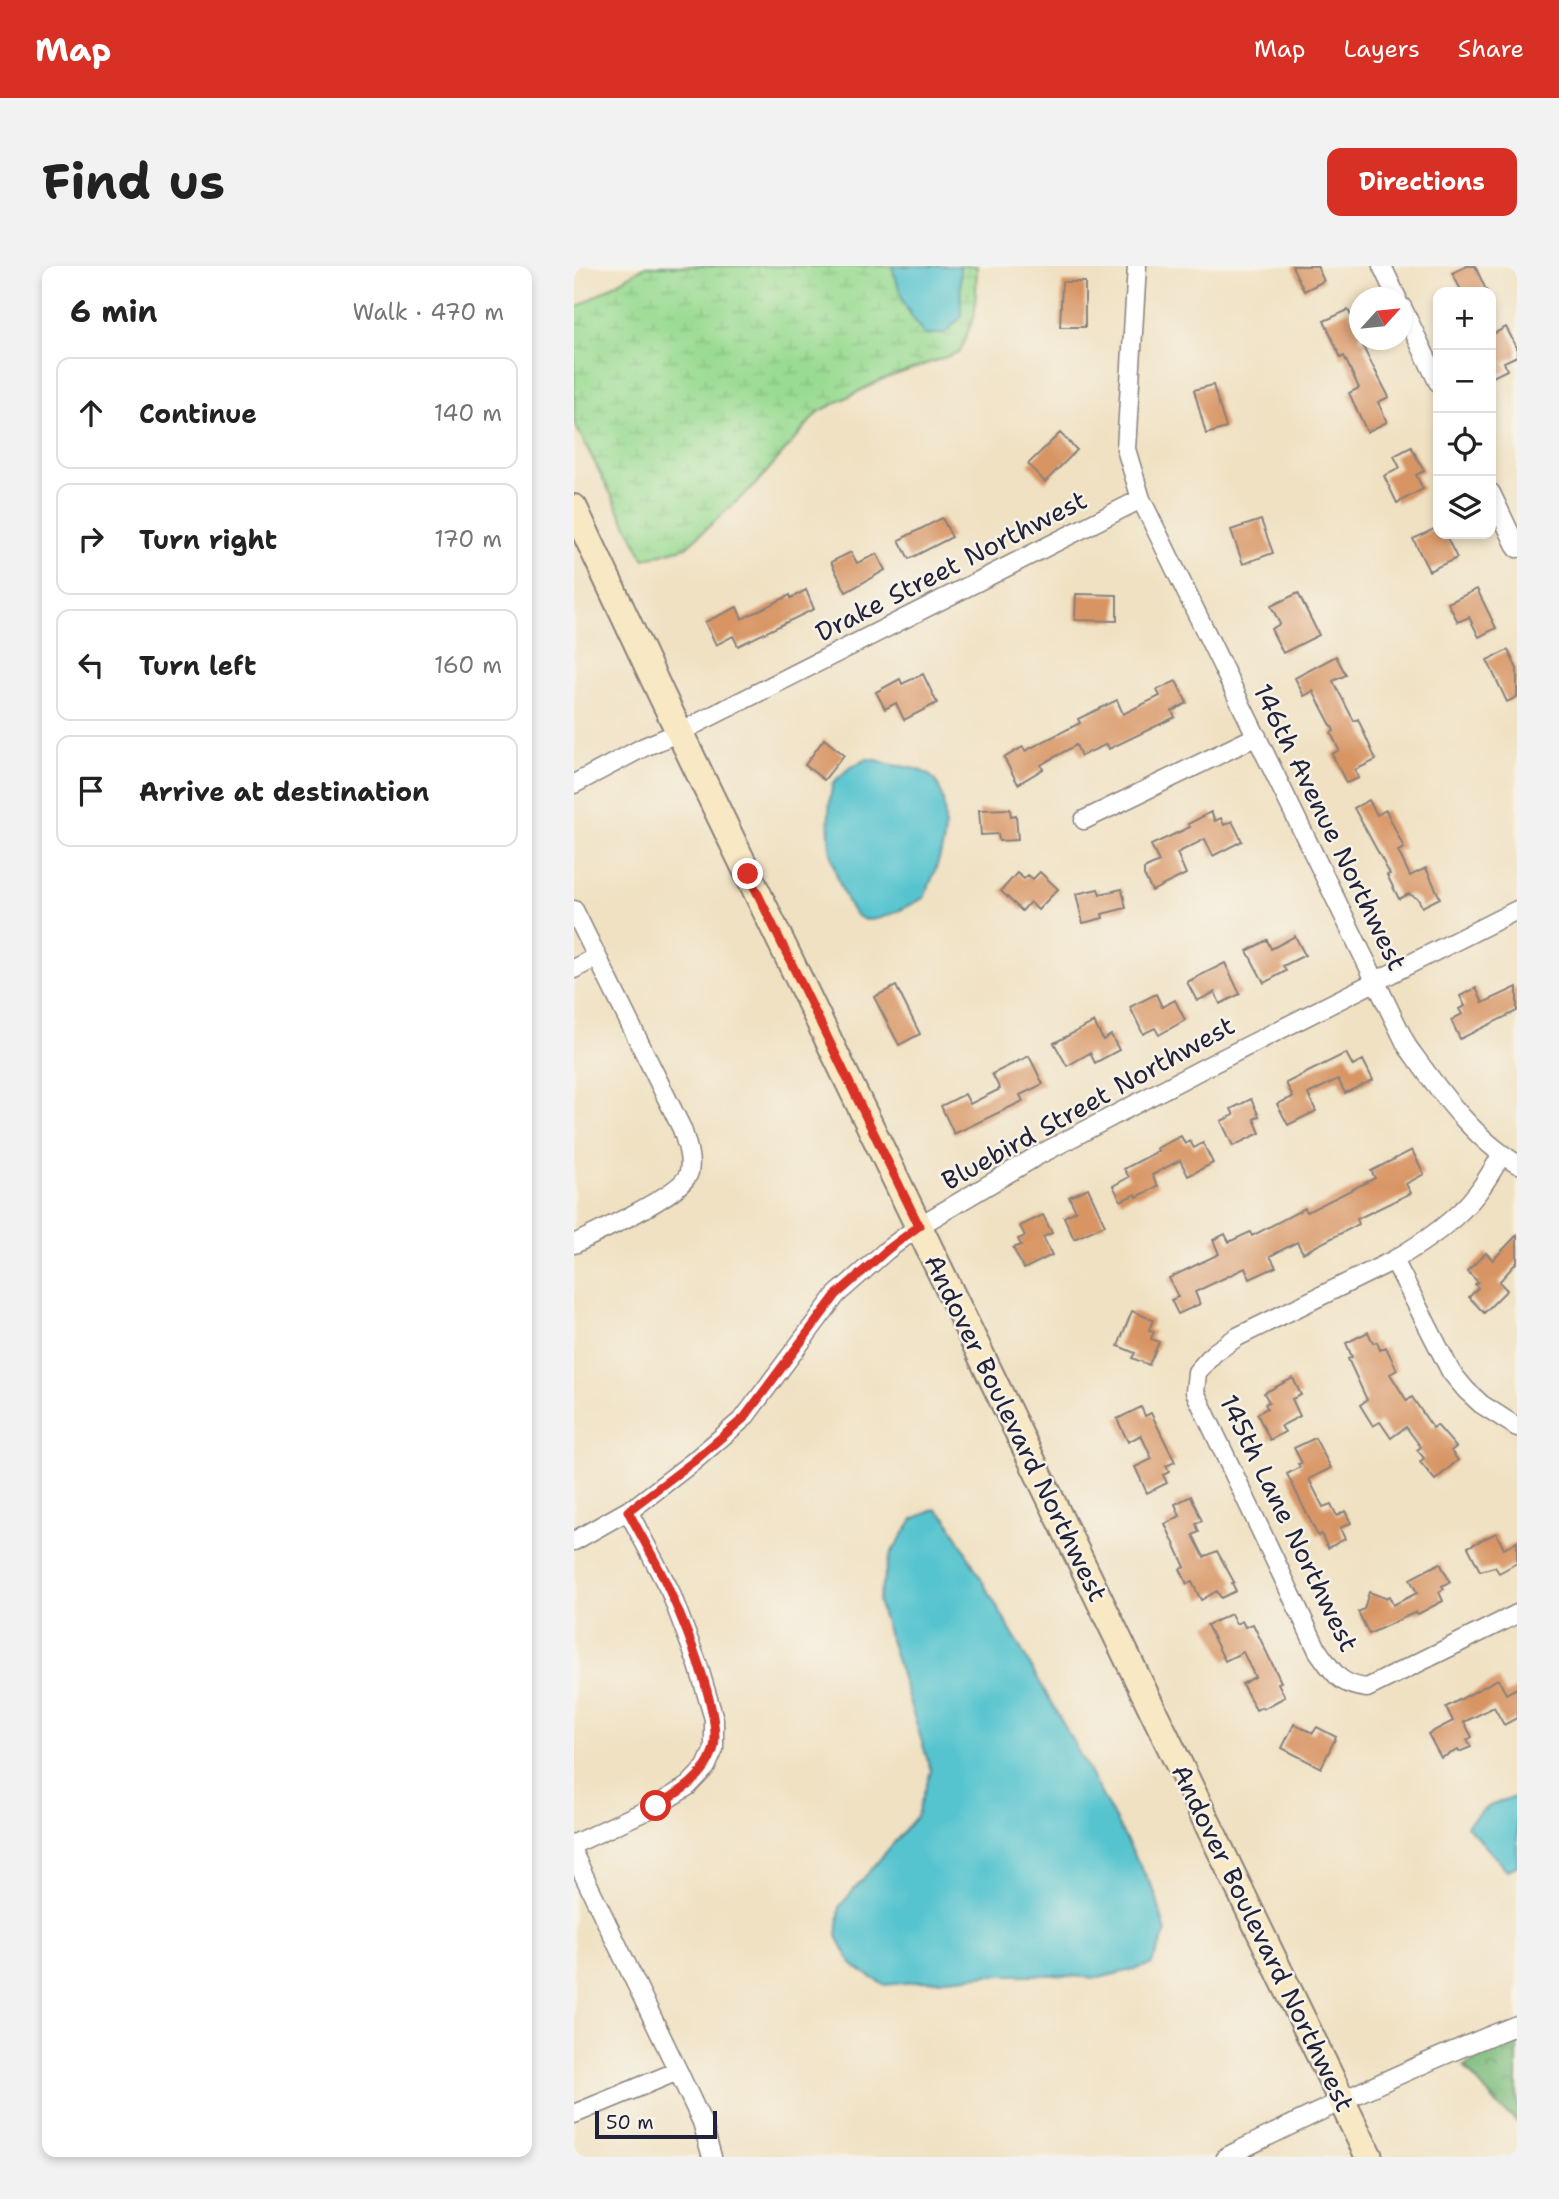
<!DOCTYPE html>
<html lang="en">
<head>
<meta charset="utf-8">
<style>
  :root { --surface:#fff; --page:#f2f2f2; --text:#222; --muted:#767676; --line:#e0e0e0; --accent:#d93025 }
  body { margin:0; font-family:"Shantell Sans",sans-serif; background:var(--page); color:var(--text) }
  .controls { position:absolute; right:21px; top:21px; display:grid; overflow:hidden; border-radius:14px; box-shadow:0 4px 10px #0003 }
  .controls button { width:63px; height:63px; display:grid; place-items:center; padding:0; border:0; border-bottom:2px solid var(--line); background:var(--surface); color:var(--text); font:35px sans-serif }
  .compass { position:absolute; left:775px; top:21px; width:63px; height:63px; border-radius:50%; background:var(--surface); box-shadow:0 4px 10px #0003; rotate:63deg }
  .scale { position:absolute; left:21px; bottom:18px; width:122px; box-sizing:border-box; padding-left:7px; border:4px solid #22223b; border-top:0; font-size:19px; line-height:24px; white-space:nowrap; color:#22223b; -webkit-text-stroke:5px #f7f3e8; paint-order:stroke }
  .stop { position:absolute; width:21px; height:21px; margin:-16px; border:5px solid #d93025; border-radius:50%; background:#fff }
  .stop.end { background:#d93025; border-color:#fff; box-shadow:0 2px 7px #0008 }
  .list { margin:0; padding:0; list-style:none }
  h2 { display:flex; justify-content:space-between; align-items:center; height:91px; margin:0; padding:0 28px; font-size:30px }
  h2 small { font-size:23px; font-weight:400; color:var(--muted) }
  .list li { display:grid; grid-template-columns:46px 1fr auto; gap:21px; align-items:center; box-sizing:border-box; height:112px; margin:0 14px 14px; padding:0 14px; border:2px solid var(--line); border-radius:14px }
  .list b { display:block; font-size:26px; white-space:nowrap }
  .list em { font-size:23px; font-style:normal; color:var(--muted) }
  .icon { flex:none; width:38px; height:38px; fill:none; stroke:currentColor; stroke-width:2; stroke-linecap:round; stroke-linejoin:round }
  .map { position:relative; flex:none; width:943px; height:1891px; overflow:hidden; border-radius:14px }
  header { display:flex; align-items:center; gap:42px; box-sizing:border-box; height:98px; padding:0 35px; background:var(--accent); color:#fff }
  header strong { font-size:33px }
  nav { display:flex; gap:38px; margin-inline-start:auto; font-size:24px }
  .intro { display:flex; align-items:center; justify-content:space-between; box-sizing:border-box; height:168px; padding:0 42px }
  h1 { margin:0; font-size:49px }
  .button { padding:18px 32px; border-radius:14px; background:var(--accent); color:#fff; font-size:24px; font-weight:700 }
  main { display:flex; gap:42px; padding:0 42px }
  aside { flex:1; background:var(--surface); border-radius:14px; box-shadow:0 4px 10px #0003 }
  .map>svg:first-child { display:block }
</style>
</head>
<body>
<header>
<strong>Map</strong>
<nav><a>Map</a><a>Layers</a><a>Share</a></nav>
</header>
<div class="intro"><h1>Find us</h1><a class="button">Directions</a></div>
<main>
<aside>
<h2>6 min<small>Walk · 470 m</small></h2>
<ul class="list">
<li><svg class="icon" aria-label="ahead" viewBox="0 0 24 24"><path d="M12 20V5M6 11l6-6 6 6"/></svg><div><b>Continue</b></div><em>140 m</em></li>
<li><svg class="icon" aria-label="right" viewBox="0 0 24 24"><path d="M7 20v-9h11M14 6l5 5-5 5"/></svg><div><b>Turn right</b></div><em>170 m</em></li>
<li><svg class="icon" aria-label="left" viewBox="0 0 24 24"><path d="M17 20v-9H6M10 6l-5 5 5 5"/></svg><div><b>Turn left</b></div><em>160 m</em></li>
<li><svg class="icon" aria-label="arrive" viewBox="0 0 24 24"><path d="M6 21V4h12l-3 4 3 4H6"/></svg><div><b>Arrive at destination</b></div></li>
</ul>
</aside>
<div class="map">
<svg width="943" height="1891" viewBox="0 0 943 1891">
  <defs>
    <pattern id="forest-crowns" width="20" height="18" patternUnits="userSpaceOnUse" patternTransform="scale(1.75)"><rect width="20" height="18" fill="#7abb7c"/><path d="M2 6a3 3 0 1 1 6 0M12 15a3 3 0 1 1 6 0" fill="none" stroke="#649867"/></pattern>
    <pattern id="wetland-marsh" width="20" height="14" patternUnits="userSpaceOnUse" patternTransform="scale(1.75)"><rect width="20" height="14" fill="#99db92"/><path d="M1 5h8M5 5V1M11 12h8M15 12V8" fill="none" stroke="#84bc7f"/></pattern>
  </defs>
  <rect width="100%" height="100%" fill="#f7f3e8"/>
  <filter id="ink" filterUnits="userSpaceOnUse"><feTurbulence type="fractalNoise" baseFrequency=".0143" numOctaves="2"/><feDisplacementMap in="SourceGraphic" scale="14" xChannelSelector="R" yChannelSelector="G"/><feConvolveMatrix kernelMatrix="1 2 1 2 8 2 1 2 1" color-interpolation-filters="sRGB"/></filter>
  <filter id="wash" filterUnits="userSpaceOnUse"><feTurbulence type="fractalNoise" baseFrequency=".00686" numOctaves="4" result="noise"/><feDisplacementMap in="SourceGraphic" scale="28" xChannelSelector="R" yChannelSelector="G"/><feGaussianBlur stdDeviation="1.57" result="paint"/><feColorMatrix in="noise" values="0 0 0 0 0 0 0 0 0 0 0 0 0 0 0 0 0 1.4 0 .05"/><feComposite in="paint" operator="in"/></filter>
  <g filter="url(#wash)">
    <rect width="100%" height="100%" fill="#f0e1c2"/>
    <!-- forest -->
    <path fill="url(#forest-crowns)" stroke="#4e6e5c" stroke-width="2" d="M943 1774V1856L925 1841 890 1800Z"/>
    <!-- wetland -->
    <path fill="url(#wetland-marsh)" stroke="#5e7e66" stroke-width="2" d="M72 0H403L401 47 386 86 307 114 244 146 183 217 112 281 70 293 0 156V43Z"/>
    <!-- water -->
    <path fill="#57c4cf" stroke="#3c7385" stroke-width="2" d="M318 0H386L387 51 371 67 350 69 330 38Z
      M293 493C305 493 309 497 319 499 331 501 344 501 355 509 374 522 373 566 367 586 363 602 356 617 350 632 335 639 305 658 289 653 278 649 274 638 270 628 254 593 251 555 259 517L275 502Z
      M362 1243 373 1253 481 1443 581 1627 592 1666 577 1699 525 1712 479 1709H415L310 1719 278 1699 263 1670 266 1640 342 1551 357 1505 304 1335 316 1289 339 1253Z
      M943 1531V1600L933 1604 893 1560C906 1543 922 1534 943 1531Z"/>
    <g id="blocks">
      <!-- building -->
      <path fill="#d89463" d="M718 0H743L750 15 730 25Z
        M893 0H901L913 26H888L878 7Z
        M488 16H511V61H486Z
        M774 44 786 66V74H789L792 80 789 81 815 131 804 136 813 156 793 166 775 127 785 122 770 90 767 92 750 55Z
        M932 61 943 82V90L930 96 933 104 917 112V69Z
        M639 119 652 162 632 168 620 124Z
        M486 167 503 184 471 216 454 198Z
        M837 181 850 205 842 209 849 223 823 237 810 210 826 202 820 190Z
        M368 252 378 271 335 293 325 274Z
        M687 254 699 287 669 298 657 264Z
        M864 261V268H871L883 292 855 305 839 273Z
        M277 286 283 297 303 288 311 304 272 326 257 296Z
        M903 323 922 362 905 371 895 351 884 356 874 337Z
        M232 324 240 343 164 380 159 370 142 379 131 356 163 341 168 353 216 329 217 332Z
        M724 327 745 369 709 387 697 363 706 358 697 340Z
        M502 328 543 329V355L501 354Z
        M934 384 943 403V431L933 436 913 394Z
        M762 390 772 409 759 415 780 455 784 453 802 494 781 504 785 512 772 517 758 488 765 484 757 467 760 465 739 425 730 430 721 412Z
        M349 408 363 437 330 454 322 437 311 443 302 426 326 413 328 418Z
        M602 415 613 437 598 445 601 451 535 483 533 478 507 490 502 479 467 499 469 503 444 518 430 492 449 481 451 485 506 457 504 453 543 434 549 448 586 430 583 424Z
        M250 473 270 489 250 514 231 499Z
        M795 534 803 549 812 544 830 582 824 585 836 610 852 602 866 632 848 641 844 633 835 628 825 633 813 609 816 608 780 542Z
        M436 543 437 550 442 549 444 574 425 575 424 568 407 569 405 544Z
        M637 546 641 555 647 552 650 559 658 555 668 575 639 590 631 573 603 587 612 608 578 625 570 609V603L585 596 577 579 616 561 614 558Z
        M466 606 484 623 464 644 456 636 448 645 427 625 443 607 450 613 454 609 459 613Z
        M524 623 526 628 548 623 552 642 528 648 529 652 509 657 502 628Z
        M721 670 731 689 709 700 712 705 690 717 673 685 693 674 697 683Z
        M651 697 666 728 646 738 641 726 623 735 613 716Z
        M322 720 346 768 325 779 300 731Z
        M943 721V745L886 773 877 754 888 748 885 743 891 740 886 730 902 722 909 737Z
        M582 728 588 741 601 734 611 754 585 769 581 762 569 768 556 741Z
        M520 756 529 774 537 769 545 784 521 797 516 787 493 800 480 777Z
        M772 787 779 800 789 794 799 814 771 827 764 813 734 828 742 845 714 859 703 838 719 831 712 817Z
        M455 790 469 818 446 829 449 835 380 868 367 840 391 828 396 838 426 823 418 808Z
        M677 833 685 850 680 853 686 867 659 880 647 855 660 849 657 843Z
        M607 870 611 878 616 875 620 882 629 877 639 897 614 910 606 894 578 909 584 920 563 931 562 928 547 935 539 920 555 911 550 903 584 885 583 882Z
        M838 884 850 908 832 918 837 927 783 953 785 958 729 987 723 976 696 990 702 1001 676 1013 671 1002 621 1026 626 1038 604 1048 597 1034 604 1031 595 1012 645 988 639 974 651 968 655 976 676 966 678 970 731 942 733 946 801 912 797 905Z
        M514 922 531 959 500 973 490 951 502 945 495 931Z
        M469 949 478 967 469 971 478 989 450 1003 439 982 447 979 444 973 451 970 446 960Z
        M943 969V996L925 1016 933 1024 910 1047 895 1031 904 1022 901 1018 904 1016 893 1005 912 987 919 994Z
        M558 1045 579 1054 575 1064 580 1065 577 1073 585 1076 575 1099 558 1092 561 1087 544 1080Z
        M794 1066 799 1077 803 1076 806 1084 812 1081 823 1104 816 1108 833 1135 838 1131 859 1162 863 1159 882 1181 877 1185 884 1194 861 1214 846 1196 850 1192 843 1184 847 1181 832 1161 817 1172 806 1156 799 1160 786 1139 793 1134 774 1093 778 1091 772 1077Z
        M719 1112 727 1129 718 1133 726 1150 707 1160 711 1166 696 1174 683 1148 693 1142 691 1138 695 1136 690 1127Z
        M567 1141 571 1150 577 1147 601 1196 592 1200 595 1206 589 1209 593 1217 573 1227 561 1201 578 1193 567 1169 554 1176 543 1153Z
        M741 1172 757 1202 735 1213 749 1241 757 1238 763 1250 771 1245 777 1257 766 1262 771 1273 754 1282 747 1268 744 1270 713 1208 726 1201 724 1198 728 1197 720 1182Z
        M617 1230 628 1255 622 1258 625 1266 619 1269 630 1291 643 1285 660 1316 658 1317 662 1325 647 1332 643 1325 627 1334 618 1316 613 1318 606 1303 611 1301 591 1258 606 1250 601 1238Z
        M922 1267 930 1283 943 1276V1297L925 1307 921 1301 906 1305 894 1281Z
        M866 1297 876 1316 868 1320 870 1323 865 1326 869 1335 844 1348 842 1346 795 1368 784 1346 790 1343 795 1326 811 1332 815 1330 819 1339 843 1327 836 1313Z
        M657 1348 662 1358 668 1355 671 1361 679 1358 707 1416 704 1417 711 1431 689 1443 688 1441 682 1444 668 1418 681 1411 669 1386 651 1395 633 1359Z
        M924 1413 932 1428 943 1422V1452L930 1459 920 1441 890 1456 898 1471 893 1474 897 1481 885 1486 884 1484 867 1492 854 1468 879 1455 872 1441Z
        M720 1458 739 1467 743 1461 762 1471 747 1502 708 1482Z"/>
    </g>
  </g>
  <g filter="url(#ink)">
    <use href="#blocks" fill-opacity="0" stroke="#89827e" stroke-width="2"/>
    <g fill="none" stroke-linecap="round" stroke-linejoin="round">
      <!-- street casing -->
      <g stroke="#89827e" stroke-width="21">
        <path id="street" d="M563 0 552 183 567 233 833 780C863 821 898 872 943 898
          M808 0 823 32
          M828 41 864 116
          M917 227 943 282
          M0 518 70 481 106 466 567 233
          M510 554 683 470
          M0 644 108 863C112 876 118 892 115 906 111 927 22 967 0 978
          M0 703 23 691
          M928 889C920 901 913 914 904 926 883 954 850 976 820 994L663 1071 640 1087 623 1106 621 1126 744 1385C760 1407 765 1419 793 1422L943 1348
          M820 994 877 1106 892 1124 907 1138 943 1161
          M0 1275 62 1240 120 1195 170 1152 262 1029 313 984 345 960 463 890 630 802 943 644
          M0 1578 82 1540 114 1520 132 1501 140 1483V1453L124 1399 96 1325 54 1245
          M0 1589 104 1805 128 1856 138 1891
          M0 1848 104 1805
          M652 1891C748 1843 843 1798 943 1759"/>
      </g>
      <!-- secondary casing -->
      <g stroke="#89827e" stroke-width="30">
        <path id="secondary" d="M0 242 87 428 795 1891"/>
      </g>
      <!-- street -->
      <use href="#street" stroke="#fff" stroke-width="18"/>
      <!-- secondary -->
      <use href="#secondary" stroke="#f8e8c3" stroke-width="26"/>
    </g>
  </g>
  <g fill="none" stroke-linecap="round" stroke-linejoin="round" filter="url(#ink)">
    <!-- route -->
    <path stroke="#d93025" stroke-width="9" d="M82 1540C106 1526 130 1512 139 1485 150 1453 111 1359 96 1326 84 1298 68 1272 54 1245L120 1195 170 1152 262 1029 313 984 345 960 174 608"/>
  </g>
  <g text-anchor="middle" stroke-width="5" stroke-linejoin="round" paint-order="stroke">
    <!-- street labels -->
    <g font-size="26" fill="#22223b" stroke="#f7f3e8">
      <text transform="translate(377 300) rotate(-27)" y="9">Drake Street Northwest</text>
      <text transform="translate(756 561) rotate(64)" y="9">146th Avenue Northwest</text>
      <text transform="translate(514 837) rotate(-29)" y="9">Bluebird Street Northwest</text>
      <text transform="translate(442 1162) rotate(64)" y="9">Andover Boulevard Northwest</text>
      <text transform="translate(715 1257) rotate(64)" y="9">145th Lane Northwest</text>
      <text transform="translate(689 1672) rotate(64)" y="9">Andover Boulevard Northwest</text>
    </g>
  </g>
</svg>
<div class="controls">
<button>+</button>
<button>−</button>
<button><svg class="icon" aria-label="locate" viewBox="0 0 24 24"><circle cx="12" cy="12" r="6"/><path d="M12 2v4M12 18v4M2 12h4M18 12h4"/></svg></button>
<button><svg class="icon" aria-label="layers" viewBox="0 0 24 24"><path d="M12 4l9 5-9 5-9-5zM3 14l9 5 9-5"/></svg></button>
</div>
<svg class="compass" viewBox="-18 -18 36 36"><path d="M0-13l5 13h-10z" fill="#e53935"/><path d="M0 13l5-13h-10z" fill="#767676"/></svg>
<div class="scale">50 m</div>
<div class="stop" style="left:82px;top:1540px"></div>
<div class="stop end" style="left:174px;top:608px"></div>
</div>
</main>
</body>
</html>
